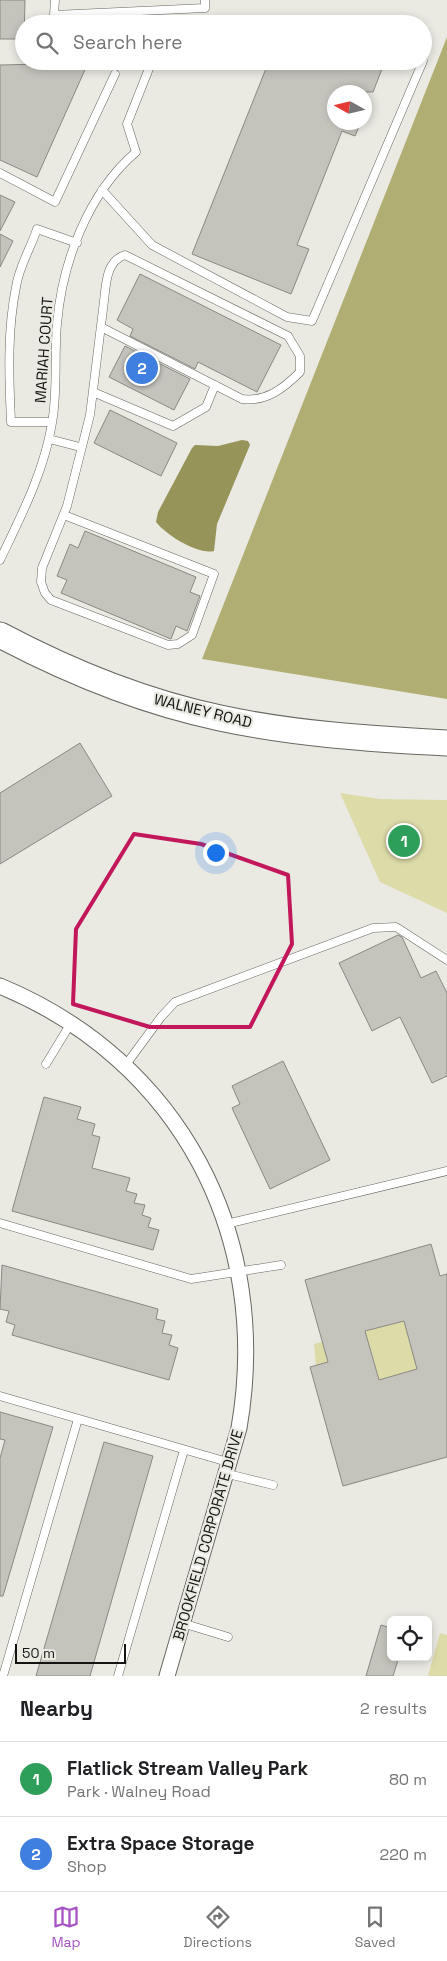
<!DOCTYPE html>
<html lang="en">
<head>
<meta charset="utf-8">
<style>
  :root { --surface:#fff; --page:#f2f2f2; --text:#202124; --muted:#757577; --line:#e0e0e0; --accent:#a654c4 }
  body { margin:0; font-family:"Space Grotesk",sans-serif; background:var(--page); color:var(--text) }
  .controls { position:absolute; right:15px; bottom:15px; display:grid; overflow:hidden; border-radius:8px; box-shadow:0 2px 8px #0003 }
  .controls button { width:45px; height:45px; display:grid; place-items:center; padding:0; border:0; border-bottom:1px solid var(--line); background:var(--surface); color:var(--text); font:25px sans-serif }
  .compass { position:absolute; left:327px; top:85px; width:45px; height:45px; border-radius:50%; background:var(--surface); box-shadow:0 2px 8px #0003; rotate:278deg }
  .scale { position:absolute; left:15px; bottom:12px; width:111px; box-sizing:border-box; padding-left:5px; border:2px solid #141412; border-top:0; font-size:14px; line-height:18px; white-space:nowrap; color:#141412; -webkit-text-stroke:4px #eaeae3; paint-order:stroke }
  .you { position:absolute; left:215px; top:852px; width:18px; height:18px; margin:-12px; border:4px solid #fff; border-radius:50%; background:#1a73e8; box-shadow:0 0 0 8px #1a73e833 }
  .badge { display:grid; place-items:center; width:32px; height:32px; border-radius:50%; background:var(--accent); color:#fff; font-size:16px; font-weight:700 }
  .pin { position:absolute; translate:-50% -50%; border:2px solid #fff; box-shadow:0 1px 5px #0006 }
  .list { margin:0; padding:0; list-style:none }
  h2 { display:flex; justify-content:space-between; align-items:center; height:65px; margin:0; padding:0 20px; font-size:21px }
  h2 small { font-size:16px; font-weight:400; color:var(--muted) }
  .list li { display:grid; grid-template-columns:32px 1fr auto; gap:15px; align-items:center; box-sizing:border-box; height:75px; padding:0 20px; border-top:1px solid var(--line) }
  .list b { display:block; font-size:19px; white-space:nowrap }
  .list p { margin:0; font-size:16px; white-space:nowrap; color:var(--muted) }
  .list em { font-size:16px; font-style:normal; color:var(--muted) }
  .icon { flex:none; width:28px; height:28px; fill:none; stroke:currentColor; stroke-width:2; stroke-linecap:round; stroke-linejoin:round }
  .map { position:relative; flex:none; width:447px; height:1676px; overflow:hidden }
  .search { position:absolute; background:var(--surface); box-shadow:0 2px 8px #0003; left:15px; right:15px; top:15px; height:55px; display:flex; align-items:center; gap:12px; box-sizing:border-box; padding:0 18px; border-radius:28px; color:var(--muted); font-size:19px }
  .sheet { height:215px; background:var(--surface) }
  nav { display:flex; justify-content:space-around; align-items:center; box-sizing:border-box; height:70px; border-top:1px solid var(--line); background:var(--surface); font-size:14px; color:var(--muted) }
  nav a { display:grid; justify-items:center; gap:2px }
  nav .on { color:var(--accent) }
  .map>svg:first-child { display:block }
</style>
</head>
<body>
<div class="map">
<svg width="447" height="1676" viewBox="0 0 447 1676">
  <rect width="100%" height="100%" fill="#eaeae3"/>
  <!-- green -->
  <path fill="#dddba8" d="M340 793 380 799 447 800V913L380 882Z
    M404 1321 412 1351 447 1342 387 1410 371 1350 316 1366 314 1344Z
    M440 1633 447 1635V1676H428Z"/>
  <!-- forest -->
  <path fill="#b1ae73" d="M447 37V699L202 659Z"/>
  <!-- water -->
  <path fill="#97945a" d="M242 440 248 441 250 445 217 524 214 551C198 555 166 535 156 522L158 512 192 448 195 445 218 446Z"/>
  <!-- building -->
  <path fill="#c4c3bc" stroke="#898982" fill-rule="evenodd" d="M0 0H25L24 39H0Z
    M269 61H364L382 69 373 92H334V122H361L355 136 342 131 297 245 309 249 291 294 192 254Z
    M88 63 37 177 0 160V65Z
    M0 195 15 202 0 231Z
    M0 234 13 241 0 267Z
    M140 274 281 345 257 392 198 362 195 369 130 336 133 329 117 320Z
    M125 346 190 379 174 410 109 377Z
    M110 410 177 443 161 476 94 443Z
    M85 531 196 577 190 592 200 596 187 631 176 626 171 639 61 593 67 580 57 576 70 544 78 548Z
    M80 743 112 796 0 864V793Z
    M398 935 402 937 421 978 436 971 447 993V1076L432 1083 400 1017 372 1031 339 963Z
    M283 1061 330 1160 270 1189 232 1108 240 1104 232 1086Z
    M44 1097 81 1107 77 1119 95 1124 92 1135 100 1137 92 1168 130 1178 126 1191 137 1194 134 1203 145 1205 142 1215 151 1218 148 1227 159 1230 153 1250 12 1211Z
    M431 1244 440 1276 447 1274V1457L343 1486 310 1367 328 1362 305 1280ZM404 1321 417 1369 379 1380 365 1331Z
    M2 1265 158 1309 156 1319 165 1321 162 1333 172 1335 169 1345 178 1348 169 1380 12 1335 15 1325 6 1322 9 1311 0 1309Z
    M0 1412 53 1427 3 1596H0V1458L5 1440 0 1439Z
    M104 1442 153 1456 90 1676H36Z
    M381 1625 391 1628V1657H399L393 1676H366Z"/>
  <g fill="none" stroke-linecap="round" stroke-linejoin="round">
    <!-- service casing -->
    <g stroke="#676760" stroke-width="9">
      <path id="service" d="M55 0 54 15 205 8V0
        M423 47V56
        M0 173 55 202 115 74
        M102 190 152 245 287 317 312 321 423 61
        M93 392 173 426 206 407 215 385
        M52 422H11C9 378 7 331 16 287 19 266 31 248 37 229L77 243
        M49 439 80 447
        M64 515 214 574 192 635 178 644 168 645 51 600 45 593 41 582 42 568 67 506 90 415 104 301C106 284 106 261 125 255L288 336 300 356V372C283 389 266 402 242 399L101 327
        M0 560C21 516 44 472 52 423 58 390 54 357 57 324 62 263 88 193 136 152L127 124 152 61
        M46 1064 71 1023
        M125 1066 161 1017 175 1002 373 928 396 927 447 960
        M0 1223 191 1279 281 1265
        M226 1224 447 1171
        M0 1396 231 1463
        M228 1474 273 1485
        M182 1623 228 1637
        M3 1676 78 1419
        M118 1676 184 1450"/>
    </g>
    <!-- minor casing -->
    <g stroke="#676760" stroke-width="17">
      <path id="minor" d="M0 986C181 1061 272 1237 239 1428L167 1676"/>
    </g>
    <!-- primary casing -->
    <g stroke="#676760" stroke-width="27">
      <path id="primary" d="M0 635C68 671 144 702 220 718 294 734 371 739 447 743"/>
    </g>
    <!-- service -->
    <use href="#service" stroke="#fff" stroke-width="8"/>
    <!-- minor -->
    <use href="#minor" stroke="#fff" stroke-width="15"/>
    <!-- primary -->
    <use href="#primary" stroke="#fff" stroke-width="25"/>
  </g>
  <!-- marked area -->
  <path fill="none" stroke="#c2185b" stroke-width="4" stroke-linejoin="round" d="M134 834 201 844 288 875 292 944 250 1027H150L73 1004 76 929Z"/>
  <g text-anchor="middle" stroke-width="4.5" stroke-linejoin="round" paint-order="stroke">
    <!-- street labels -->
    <g font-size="15" fill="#141412" stroke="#eaeae3">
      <text transform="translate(44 350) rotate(-86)" y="5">MARIAH COURT</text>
      <text transform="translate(203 711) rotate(14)" y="5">WALNEY ROAD</text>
      <text transform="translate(208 1535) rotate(-74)" y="5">BROOKFIELD CORPORATE DRIVE</text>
    </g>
  </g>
</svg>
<div class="controls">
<button><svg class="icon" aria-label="locate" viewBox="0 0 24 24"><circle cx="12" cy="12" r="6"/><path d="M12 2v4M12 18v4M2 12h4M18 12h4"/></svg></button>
</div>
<svg class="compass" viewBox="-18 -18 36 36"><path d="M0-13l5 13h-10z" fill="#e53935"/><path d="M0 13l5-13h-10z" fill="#757577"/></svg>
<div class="scale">50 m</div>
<div class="you"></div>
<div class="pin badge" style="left:404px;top:841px;background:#2e9e5b">1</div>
<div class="pin badge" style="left:142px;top:368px;background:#3f7fe0">2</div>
<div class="search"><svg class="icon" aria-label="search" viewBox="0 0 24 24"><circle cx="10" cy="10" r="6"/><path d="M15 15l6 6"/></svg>Search here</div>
</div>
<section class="sheet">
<h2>Nearby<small>2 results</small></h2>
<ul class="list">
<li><span class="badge" style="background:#2e9e5b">1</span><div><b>Flatlick Stream Valley Park</b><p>Park · Walney Road</p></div><em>80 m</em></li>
<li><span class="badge" style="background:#3f7fe0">2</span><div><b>Extra Space Storage</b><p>Shop</p></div><em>220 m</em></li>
</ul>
</section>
<nav>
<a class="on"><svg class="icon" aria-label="map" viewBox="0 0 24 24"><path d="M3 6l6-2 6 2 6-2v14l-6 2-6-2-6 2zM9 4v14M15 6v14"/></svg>Map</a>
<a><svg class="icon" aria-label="directions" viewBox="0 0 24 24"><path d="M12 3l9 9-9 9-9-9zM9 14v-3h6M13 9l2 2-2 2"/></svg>Directions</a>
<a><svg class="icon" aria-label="saved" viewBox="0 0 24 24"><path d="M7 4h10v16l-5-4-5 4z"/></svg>Saved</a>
</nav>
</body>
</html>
